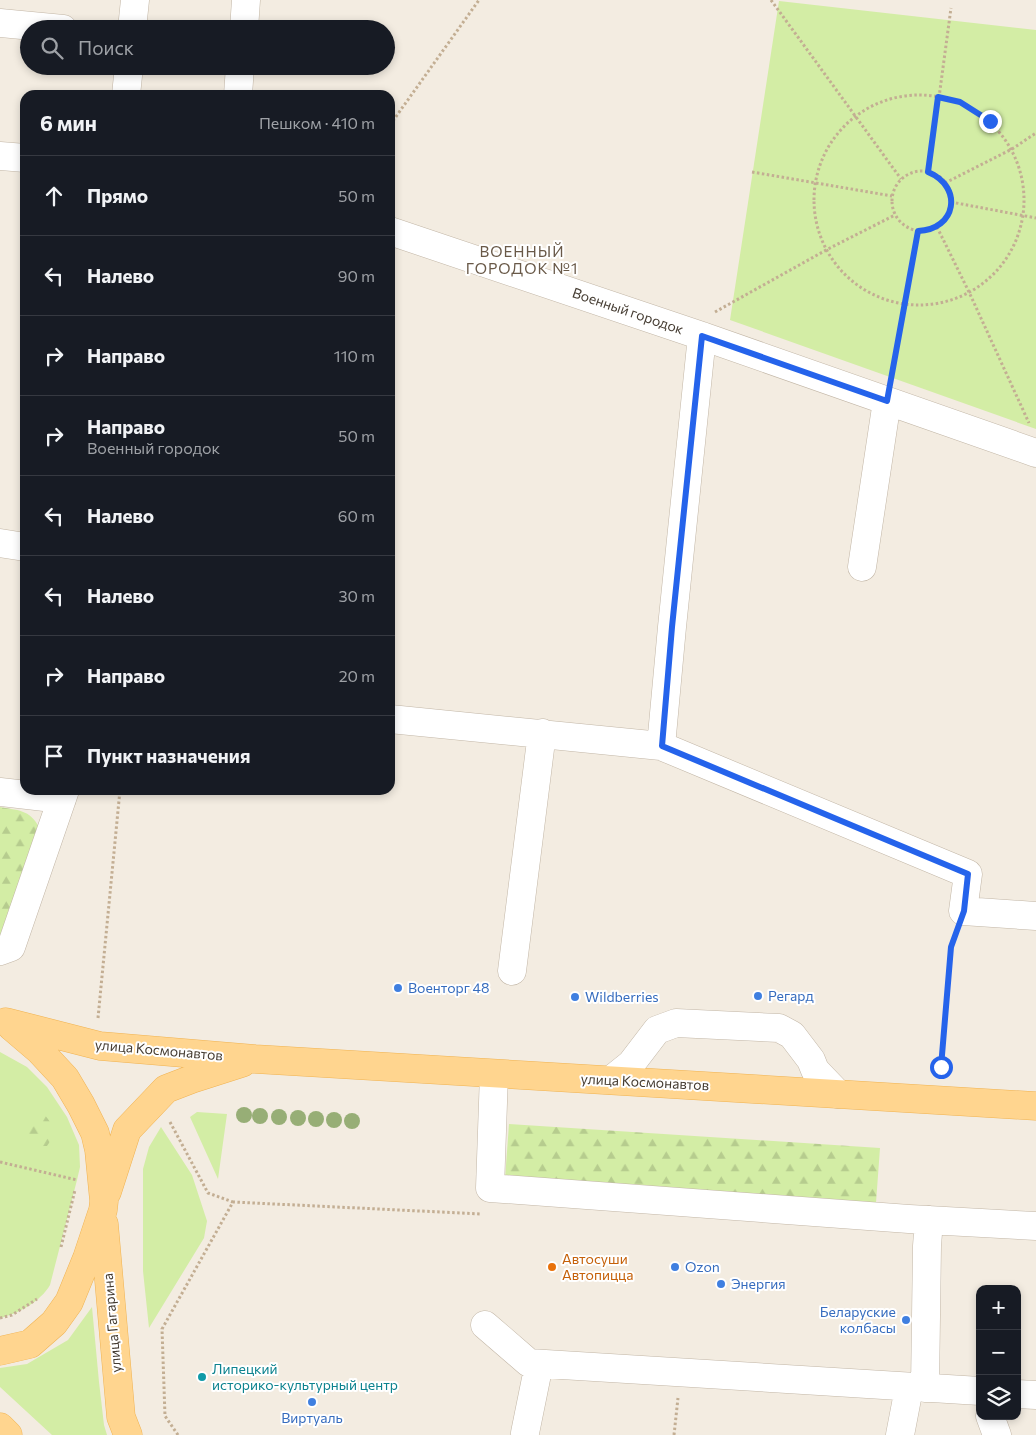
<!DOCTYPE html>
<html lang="ru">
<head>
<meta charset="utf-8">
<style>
  :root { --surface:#171b24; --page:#20242c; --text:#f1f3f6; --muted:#9ea1a6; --line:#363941 }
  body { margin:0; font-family:Commissioner,sans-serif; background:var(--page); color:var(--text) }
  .controls { position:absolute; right:15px; bottom:15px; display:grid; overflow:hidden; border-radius:10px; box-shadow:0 2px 8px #0003 }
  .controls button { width:45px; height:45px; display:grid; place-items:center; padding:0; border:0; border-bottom:1px solid var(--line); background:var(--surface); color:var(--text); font:25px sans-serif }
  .stop { position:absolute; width:15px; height:15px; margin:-11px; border:4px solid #2563eb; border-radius:50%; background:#fff }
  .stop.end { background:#2563eb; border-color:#fff; box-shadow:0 1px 5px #0008 }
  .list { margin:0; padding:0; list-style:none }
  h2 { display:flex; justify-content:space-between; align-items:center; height:65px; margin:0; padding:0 20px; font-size:21px }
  h2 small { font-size:16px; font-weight:400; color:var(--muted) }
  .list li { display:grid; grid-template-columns:32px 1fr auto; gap:15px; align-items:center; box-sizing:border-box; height:80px; padding:0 20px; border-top:1px solid var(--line) }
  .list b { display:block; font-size:19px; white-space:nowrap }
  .list p { margin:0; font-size:16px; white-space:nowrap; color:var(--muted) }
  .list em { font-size:16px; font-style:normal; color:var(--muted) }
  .icon { flex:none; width:28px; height:28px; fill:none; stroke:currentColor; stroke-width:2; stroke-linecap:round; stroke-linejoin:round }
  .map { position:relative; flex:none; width:1036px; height:1435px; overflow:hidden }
  .search { position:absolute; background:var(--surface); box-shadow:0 2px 8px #0003; left:20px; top:20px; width:375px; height:55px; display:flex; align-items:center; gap:12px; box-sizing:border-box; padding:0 18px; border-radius:28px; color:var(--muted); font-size:19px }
  .panel { position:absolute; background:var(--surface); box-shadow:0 2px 8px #0003; left:20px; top:90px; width:375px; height:705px; border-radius:15px }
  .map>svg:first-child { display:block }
</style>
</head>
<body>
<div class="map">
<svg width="1036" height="1435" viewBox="0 0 1036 1435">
  <defs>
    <pattern id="forest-firs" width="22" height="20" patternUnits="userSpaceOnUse" patternTransform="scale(1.25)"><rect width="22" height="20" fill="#d3eda5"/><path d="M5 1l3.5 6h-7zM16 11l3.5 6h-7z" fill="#b6cc8e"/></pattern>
  </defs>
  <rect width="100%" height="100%" fill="#f3ece1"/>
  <!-- green -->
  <path fill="#d3eda5" d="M779 1 1036 30V429L730 320Z
    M0 1052 27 1067 47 1087 67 1117 79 1145 80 1167 77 1180 50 1285C41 1301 18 1314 0 1318Z
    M197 1112 227 1114 218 1179 190 1117Z
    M161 1127 192 1175 207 1221 204 1238 149 1328 143 1271V1169L149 1147Z
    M92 1307 99 1382 104 1425 107 1435H52L0 1387V1368L27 1364 68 1340Z"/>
  <!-- forest -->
  <path fill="url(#forest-firs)" d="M0 807C22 811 31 810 41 831L0 937Z
    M42 1113C53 1121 56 1135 47 1146 43 1146 38 1147 34 1146 23 1144 19 1129 27 1120 31 1117 37 1115 42 1113Z
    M509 1124 880 1148 876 1203 505 1179Z"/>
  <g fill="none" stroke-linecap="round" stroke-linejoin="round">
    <!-- minor casing -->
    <g stroke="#c2b6a6" stroke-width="29">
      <path id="minor" d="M0 23 63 29
        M132 29 135 0
        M244 29 246 0
        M126 95 129 66
        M238 95 240 66
        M0 156 25 158
        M390 231 702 336 1036 453
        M0 543 25 547
        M862 567 887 401
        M390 719 661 746 672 627 702 336
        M661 746 968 874 963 911 1036 916
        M0 792 62 799
        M0 951 11 947 65 790
        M512 971 542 733
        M494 1074 490 1188 909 1219 1036 1226
        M611 1080 631 1064 657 1030 676 1023 779 1028 792 1035 811 1060 815 1070 838 1094
        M485 1325 529 1363 980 1391
        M925 1388 927 1246 929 1220
        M1017 1394 1036 1395
        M990 1416 997 1435
        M525 1433 539 1364
        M900 1435 909 1388"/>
    </g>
    <!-- major casing -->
    <g stroke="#f0b352" stroke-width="29">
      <path id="major" d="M6 1022 100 1046 255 1059 1036 1106
        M107 1192 127 1130 166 1089 192 1079 242 1063
        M104 1224 121 1417 128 1435
        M0 1351 30 1344 54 1323 69 1302 87 1258 103 1210 104 1201 99 1150 95 1133 81 1105 65 1078 39 1050 12 1027
        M0 1427 8 1435"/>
    </g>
    <!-- path -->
    <path stroke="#c3ae93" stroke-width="3" stroke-dasharray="2.5 2.5" stroke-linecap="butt" d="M771 0 901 179
      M814 200a105 105 0 1 1 210 0a105 105 0 1 1-210 0Z
      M390 125 479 0
      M892 201a30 30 0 1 1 60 0a30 30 0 1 1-60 0Z
      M752 172 892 196
      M929 172 951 8
      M945 183 1012 149 1036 133
      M951 202 1036 218
      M937 227 969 292 1029 423
      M715 312 828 249 895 215
      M892 375 917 231
      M98 1018 120 790
      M941 1067 951 947 955 934
      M170 1122 208 1193 233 1202
      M0 1162 77 1180
      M61 1247 75 1190
      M0 1318 12 1315 37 1299
      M178 1435 165 1416 162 1329 233 1202 482 1214
      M674 1435 678 1398"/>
    <!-- minor -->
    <use href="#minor" stroke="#fff" stroke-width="28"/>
    <!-- major -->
    <use href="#major" stroke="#ffd58f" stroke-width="28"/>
  </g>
  <!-- trees -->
  <g fill="#97ae76">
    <circle cx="244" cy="1115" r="8"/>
    <circle cx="260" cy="1116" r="8"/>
    <circle cx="279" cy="1117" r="8"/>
    <circle cx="298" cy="1118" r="8"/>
    <circle cx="316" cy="1119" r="8"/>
    <circle cx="334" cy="1120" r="8"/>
    <circle cx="352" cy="1121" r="8"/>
  </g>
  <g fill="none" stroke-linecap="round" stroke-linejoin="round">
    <!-- route -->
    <path stroke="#2563eb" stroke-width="6" d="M941 1067 951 947 964 911 968 874 662 746 672 627 702 336 887 401 918 231C956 230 964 187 928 172L938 97 960 102 990 121"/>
  </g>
  <!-- markers -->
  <g fill="#3f7fe0" stroke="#fff" stroke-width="2">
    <circle cx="398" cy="988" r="5"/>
    <circle cx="758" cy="996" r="5"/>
    <circle cx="575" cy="997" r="5"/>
    <circle cx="675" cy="1267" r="5"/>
    <circle cx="721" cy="1284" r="5"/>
    <circle cx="906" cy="1320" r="5"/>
    <circle cx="312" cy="1402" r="5"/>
  </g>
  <circle fill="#e8710a" stroke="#fff" stroke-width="2" cx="552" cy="1267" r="5"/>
  <circle fill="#0f9aa8" stroke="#fff" stroke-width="2" cx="202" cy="1377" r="5"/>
  <g text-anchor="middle" stroke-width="4" stroke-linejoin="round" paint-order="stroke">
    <!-- street labels -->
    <g font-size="14" fill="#453c32" stroke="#fff">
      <text transform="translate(628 311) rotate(19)" y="5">Военный городок</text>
      <text transform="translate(159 1050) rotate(5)" y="5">улица Космонавтов</text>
      <text transform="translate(645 1082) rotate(3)" y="5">улица Космонавтов</text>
      <text transform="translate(112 1323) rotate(-95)" y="5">улица Гагарина</text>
    </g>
    <!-- shop labels -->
    <g font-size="14" fill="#366cbe" stroke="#fff" text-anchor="start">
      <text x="408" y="993">Военторг 48</text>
      <text x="768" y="1001">Регард</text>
      <text x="585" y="1002">Wildberries</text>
      <text x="685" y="1272">Ozon</text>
      <text x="731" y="1289">Энергия</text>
      <text x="896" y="1317" text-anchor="end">Беларуские<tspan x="896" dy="16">колбасы</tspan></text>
      <text x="312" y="1423" text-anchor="middle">Виртуаль</text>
    </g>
    <!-- food labels -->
    <g font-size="14" fill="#c56008" stroke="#fff" text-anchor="start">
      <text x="562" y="1264">Автосуши<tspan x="562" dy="16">Автопицца</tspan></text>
    </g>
    <!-- culture labels -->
    <g font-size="14" fill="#0d838f" stroke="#fff" text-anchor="start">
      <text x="212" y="1374">Липецкий<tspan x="212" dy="16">историко-культурный центр</tspan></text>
    </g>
    <!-- neighbourhood labels -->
    <g font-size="15" letter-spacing="1" fill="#695948" stroke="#fff">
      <text x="522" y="257">ВОЕННЫЙ<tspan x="522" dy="17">ГОРОДОК №1</tspan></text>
    </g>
  </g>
</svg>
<div class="controls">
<button>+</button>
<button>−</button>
<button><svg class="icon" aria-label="layers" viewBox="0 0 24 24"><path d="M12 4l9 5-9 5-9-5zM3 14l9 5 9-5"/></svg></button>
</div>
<div class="stop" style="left:941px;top:1067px"></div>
<div class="stop end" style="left:990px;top:121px"></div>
<div class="search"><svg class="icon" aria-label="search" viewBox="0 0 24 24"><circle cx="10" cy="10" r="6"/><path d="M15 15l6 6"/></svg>Поиск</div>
<section class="panel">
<h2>6 мин<small>Пешком · 410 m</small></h2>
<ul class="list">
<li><svg class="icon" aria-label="ahead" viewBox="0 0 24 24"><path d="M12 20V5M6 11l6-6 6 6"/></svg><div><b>Прямо</b></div><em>50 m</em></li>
<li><svg class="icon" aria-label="left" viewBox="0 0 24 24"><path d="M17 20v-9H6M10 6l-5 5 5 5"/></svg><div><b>Налево</b></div><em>90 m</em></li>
<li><svg class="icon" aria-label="right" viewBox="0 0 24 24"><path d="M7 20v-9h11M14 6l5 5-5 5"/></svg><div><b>Направо</b></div><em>110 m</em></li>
<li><svg class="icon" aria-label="right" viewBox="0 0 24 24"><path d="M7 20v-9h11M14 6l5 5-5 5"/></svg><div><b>Направо</b><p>Военный городок</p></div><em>50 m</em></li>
<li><svg class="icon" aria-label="left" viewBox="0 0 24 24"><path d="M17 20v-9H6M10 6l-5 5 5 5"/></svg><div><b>Налево</b></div><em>60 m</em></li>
<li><svg class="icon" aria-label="left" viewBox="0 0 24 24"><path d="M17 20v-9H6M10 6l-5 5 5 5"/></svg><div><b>Налево</b></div><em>30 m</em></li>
<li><svg class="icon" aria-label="right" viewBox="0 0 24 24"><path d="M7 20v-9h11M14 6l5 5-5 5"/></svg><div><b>Направо</b></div><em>20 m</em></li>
<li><svg class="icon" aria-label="arrive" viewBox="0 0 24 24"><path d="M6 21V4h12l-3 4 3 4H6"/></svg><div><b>Пункт назначения</b></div></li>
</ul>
</section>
</div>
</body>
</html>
